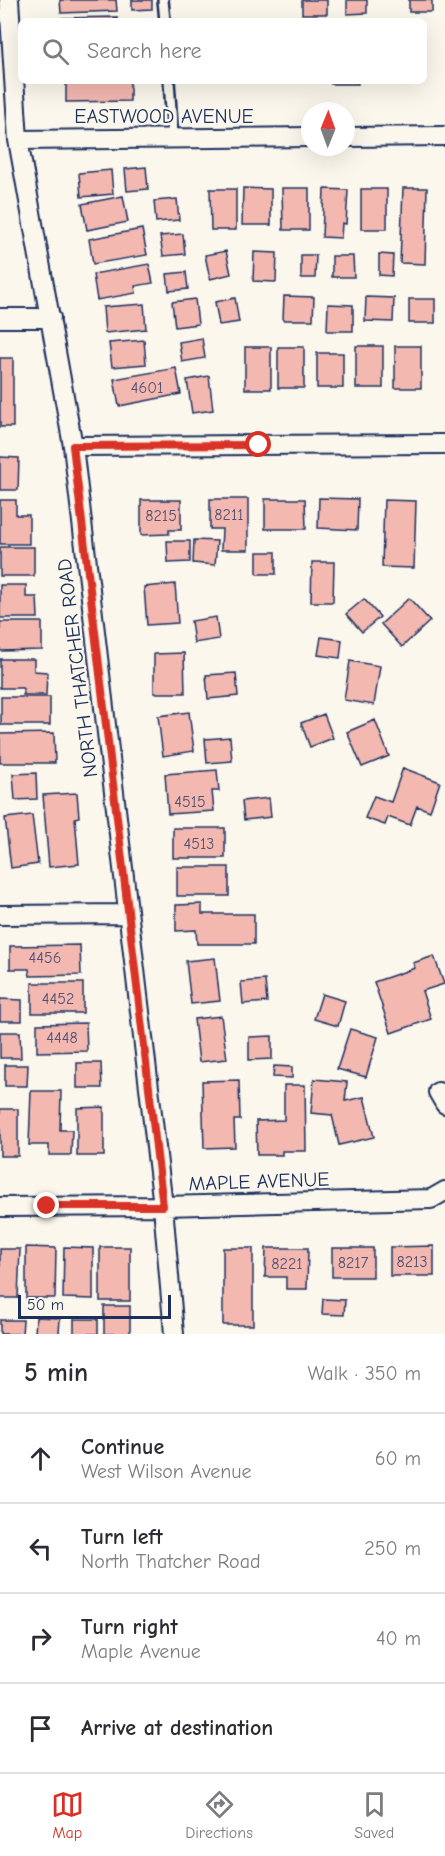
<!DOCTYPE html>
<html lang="en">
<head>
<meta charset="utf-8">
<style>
  :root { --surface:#fff; --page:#f2f2f3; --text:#2b2b33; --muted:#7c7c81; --line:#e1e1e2; --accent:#d93025 }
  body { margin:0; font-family:"Comic Neue",sans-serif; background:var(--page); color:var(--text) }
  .compass { position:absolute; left:301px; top:102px; width:54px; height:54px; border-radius:50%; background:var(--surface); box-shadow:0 6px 24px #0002; rotate:1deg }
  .scale { position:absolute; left:18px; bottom:15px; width:153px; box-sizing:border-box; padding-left:6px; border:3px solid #1b2f5e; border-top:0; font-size:16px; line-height:21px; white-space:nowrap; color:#1b2f5e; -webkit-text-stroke:4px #fbf7ec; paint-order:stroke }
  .stop { position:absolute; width:18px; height:18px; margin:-14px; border:4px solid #d93025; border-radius:50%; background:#fff }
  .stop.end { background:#d93025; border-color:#fff; box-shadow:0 2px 6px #0008 }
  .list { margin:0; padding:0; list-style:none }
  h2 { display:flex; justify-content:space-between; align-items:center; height:78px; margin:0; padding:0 24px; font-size:26px }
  h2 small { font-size:20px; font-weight:400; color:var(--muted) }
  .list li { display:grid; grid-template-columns:39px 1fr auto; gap:18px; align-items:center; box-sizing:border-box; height:90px; padding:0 24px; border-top:2px solid var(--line) }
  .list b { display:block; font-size:22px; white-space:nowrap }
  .list p { margin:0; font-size:20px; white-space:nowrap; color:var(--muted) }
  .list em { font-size:20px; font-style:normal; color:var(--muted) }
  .icon { flex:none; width:33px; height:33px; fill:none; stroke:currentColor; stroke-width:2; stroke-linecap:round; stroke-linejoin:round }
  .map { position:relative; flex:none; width:445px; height:1334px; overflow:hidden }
  .search { position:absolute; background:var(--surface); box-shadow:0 6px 24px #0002; left:18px; right:18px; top:18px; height:66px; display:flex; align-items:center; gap:15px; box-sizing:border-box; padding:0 21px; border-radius:9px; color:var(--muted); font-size:22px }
  .sheet { height:438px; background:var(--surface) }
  nav { display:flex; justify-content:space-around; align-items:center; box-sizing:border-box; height:84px; border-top:2px solid var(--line); background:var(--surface); font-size:16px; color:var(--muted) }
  nav a { display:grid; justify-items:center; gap:3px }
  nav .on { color:var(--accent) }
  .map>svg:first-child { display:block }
</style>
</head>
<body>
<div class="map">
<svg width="445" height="1334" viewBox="0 0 445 1334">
  <rect width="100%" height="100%" fill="#fbf7ec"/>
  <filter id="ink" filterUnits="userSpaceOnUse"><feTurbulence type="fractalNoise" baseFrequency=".0167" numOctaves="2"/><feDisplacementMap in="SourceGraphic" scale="12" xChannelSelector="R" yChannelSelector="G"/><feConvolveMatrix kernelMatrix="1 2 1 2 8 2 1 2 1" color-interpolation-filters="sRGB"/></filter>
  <g filter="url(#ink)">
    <!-- building -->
    <path fill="#f3b8b0" stroke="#1b2f5e" stroke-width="1.5" d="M60 0H116L117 11 61 13Z
      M132 0H152V9L132 10Z
      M302 0H327V14H302Z
      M347 0H367V13L347 14Z
      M409 0H432V12H409Z
      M117 17 118 21H62V18Z
      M66 81H130V101L66 102Z
      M331 81H358V84H331Z
      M146 167 148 189 127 191 125 169Z
      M111 170 113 194 81 197 79 173Z
      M243 188 271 189V225H242Z
      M282 188H309V230H283Z
      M403 188H427L425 264 400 263Z
      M210 189H236V230H211Z
      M324 189 348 190 346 224 342 223 341 238 322 237Z
      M361 189H387V229H361Z
      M123 196 128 222 87 230 82 204Z
      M177 199 179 220 156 222 154 201Z
      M142 229 147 255 93 264 89 239Z
      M183 234 185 254 163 256 160 236Z
      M226 251 231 274 210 279 205 255Z
      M254 252 277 253 276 282 253 281Z
      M379 254 393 255 392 276 379 275Z
      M301 255H316L315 278H301Z
      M332 256H353L354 277H332Z
      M149 264 153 283 135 286 136 293 97 300 93 274Z
      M186 272 188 289 169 291 167 274Z
      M284 296 314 297 313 320H283Z
      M366 297 394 298 393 322 365 321Z
      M235 298 239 322 219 325 215 302Z
      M195 299 198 324 175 327 172 302Z
      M409 299H435V323H409Z
      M144 304 146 329 105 333 103 307Z
      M328 304 353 305V331H327Z
      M202 338 205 358 182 362 179 342Z
      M144 340 146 364 112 367 109 343Z
      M356 346H383V388H356Z
      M395 346H421V388H395Z
      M245 347H271V389H245Z
      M278 347H304V388H278Z
      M317 353H343V388H317Z
      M0 358H13V427H0Z
      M176 368 181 394 119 406 114 379Z
      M209 376 213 410 192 413 187 380Z
      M0 457 19 458 18 490H0Z
      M319 498 358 499 357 530 318 528Z
      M210 499H248V550H221L222 529H210Z
      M265 499H305L306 529H265Z
      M0 500H16V515H29V544H0Z
      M141 500H181V530H169V534L141 535Z
      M384 500 416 501 414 568 382 567Z
      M194 540 217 541 215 565 193 563Z
      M167 541H190V562L168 563Z
      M0 547H34V576H0Z
      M257 552H276V574H257Z
      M312 562H334L333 602H311Z
      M175 584 178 623 147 625 144 587Z
      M0 585H26V597H37L38 618H0Z
      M409 598 430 621 402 647 381 624Z
      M364 599 380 617 362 632 346 614Z
      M216 617 219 639 194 643 191 621Z
      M0 622H42V650L0 651Z
      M321 637 342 640 340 658 318 655Z
      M184 653 185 693H154V654Z
      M0 659H34V671L47 672 46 695H23V688H0Z
      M350 661 380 666 374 705 344 700Z
      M236 673 238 696 208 699 206 675Z
      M1 697H50V725H1Z
      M189 712 194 751 163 756 158 716Z
      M324 714 333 738 310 747 301 723Z
      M375 720 389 756 362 767 347 732Z
      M54 733 55 763H0V734Z
      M230 737 232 761 207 763 205 739Z
      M403 768 440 782 430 811 417 806 410 825 388 817 385 825 365 818 374 796 391 802Z
      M217 770 219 791H212L214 811 168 814 165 774Z
      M36 773 37 799 15 800 13 774Z
      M77 793 79 817 75 818 79 864 49 867 43 795Z
      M269 798 271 817 244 820 242 801Z
      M32 815 38 864 11 868 5 818Z
      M173 828H225V858H173Z
      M177 867H229V896H177Z
      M202 904V914H254V944H197L196 930 176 931V905Z
      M80 945 81 975 30 976 29 969H10V946Z
      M434 956 444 984 422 991 431 1019 391 1033 374 982 415 968 413 963Z
      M215 958 220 1001 191 1004 186 961Z
      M265 980 267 1002 243 1004 241 982Z
      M32 983H83V1013H32Z
      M322 994 345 1001 338 1026 314 1019Z
      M0 999 22 1000V1021H0Z
      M221 1016 227 1059 199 1062 194 1019Z
      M86 1023 87 1051 37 1052V1024Z
      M350 1029 378 1037 366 1077 337 1069Z
      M0 1032H20L21 1058H0Z
      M272 1036V1059L249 1060V1037Z
      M77 1063H101L102 1088H77Z
      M5 1065H28L27 1086H5Z
      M274 1066 292 1067V1078L273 1077Z
      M314 1079 347 1082 345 1101 364 1097 374 1137 339 1145 332 1115 311 1113Z
      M239 1080 240 1120H234L235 1147 204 1148 202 1081Z
      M284 1085H305L306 1151H282V1155H257L256 1121 284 1120Z
      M31 1091H61L60 1130H72L71 1155H49V1145H29Z
      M104 1107V1156H77V1108Z
      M0 1109H18V1156H0Z
      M434 1246V1276H390V1247Z
      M26 1247 56 1248 55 1298H26Z
      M64 1247 93 1248V1299L63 1298Z
      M100 1247H130V1301H100Z
      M223 1248H253V1325H223Z
      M266 1248H308L307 1289H286V1277H265Z
      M332 1248H373V1277H332Z
      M0 1249H20L18 1298H0Z
      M323 1299 345 1300 344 1315 322 1314Z
      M104 1306H130V1334H104Z
      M36 1317 60 1318 59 1334H35Z
      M74 1319H98V1334H74Z
      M0 1320H23L22 1334H0Z"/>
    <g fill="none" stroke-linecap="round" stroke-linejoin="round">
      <!-- service casing -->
      <g stroke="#1b2f5e" stroke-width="14">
        <path id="service" d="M163 0 165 21
          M169 81 173 139"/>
      </g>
      <!-- minor casing -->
      <g stroke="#1b2f5e" stroke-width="22">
        <path id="minor" d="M9 0 18 140 73 446 163 1206 174 1334
          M346 137 445 136
          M18 140 310 137
          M0 318H51
          M73 446 445 444
          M0 915 128 914
          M438 1092 445 1104
          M0 1207 163 1206 431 1199 445 1191"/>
      </g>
      <!-- service -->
      <use href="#service" stroke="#fbf7ec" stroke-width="9"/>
      <!-- minor -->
      <use href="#minor" stroke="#fbf7ec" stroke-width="18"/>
    </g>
  </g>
  <g fill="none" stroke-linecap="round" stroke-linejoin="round" filter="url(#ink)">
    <!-- route -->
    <path stroke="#d93025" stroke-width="8" d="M47 1206H163L73 446 259 445"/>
  </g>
  <g text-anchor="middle" stroke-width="4.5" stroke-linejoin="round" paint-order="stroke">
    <!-- number labels -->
    <g font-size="16" fill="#515172">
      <text x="147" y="393">4601</text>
      <text x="229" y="520">8211</text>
      <text x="161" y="521">8215</text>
      <text x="190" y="807">4515</text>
      <text x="199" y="849">4513</text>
      <text x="45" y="963">4456</text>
      <text x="58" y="1004">4452</text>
      <text x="62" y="1043">4448</text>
      <text x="412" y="1267">8213</text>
      <text x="353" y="1268">8217</text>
      <text x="287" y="1269">8221</text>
    </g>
    <!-- street labels -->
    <g font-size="20" fill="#1b2f5e" stroke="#fbf7ec">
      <text x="164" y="123">EASTWOOD AVENUE</text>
      <text transform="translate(77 668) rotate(-97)" y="7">NORTH THATCHER ROAD</text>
      <text transform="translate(259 1181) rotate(-2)" y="7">MAPLE AVENUE</text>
    </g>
  </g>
</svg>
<svg class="compass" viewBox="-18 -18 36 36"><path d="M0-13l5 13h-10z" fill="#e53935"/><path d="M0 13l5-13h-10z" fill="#7c7c81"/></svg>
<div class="scale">50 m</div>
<div class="stop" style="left:259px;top:445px"></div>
<div class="stop end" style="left:47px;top:1206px"></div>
<div class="search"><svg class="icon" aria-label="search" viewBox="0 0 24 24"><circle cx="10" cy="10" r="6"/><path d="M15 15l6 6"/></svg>Search here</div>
</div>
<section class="sheet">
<h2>5 min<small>Walk · 350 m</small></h2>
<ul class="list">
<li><svg class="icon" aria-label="ahead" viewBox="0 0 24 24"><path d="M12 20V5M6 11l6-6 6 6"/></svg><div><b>Continue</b><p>West Wilson Avenue</p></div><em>60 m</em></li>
<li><svg class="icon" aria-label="left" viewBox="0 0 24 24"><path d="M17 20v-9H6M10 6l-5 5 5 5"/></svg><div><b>Turn left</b><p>North Thatcher Road</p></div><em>250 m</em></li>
<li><svg class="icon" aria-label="right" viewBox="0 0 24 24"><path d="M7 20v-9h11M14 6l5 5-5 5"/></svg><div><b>Turn right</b><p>Maple Avenue</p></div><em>40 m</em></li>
<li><svg class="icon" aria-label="arrive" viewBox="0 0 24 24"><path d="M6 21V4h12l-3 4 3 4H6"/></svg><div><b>Arrive at destination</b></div></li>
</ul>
</section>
<nav>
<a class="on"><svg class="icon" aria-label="map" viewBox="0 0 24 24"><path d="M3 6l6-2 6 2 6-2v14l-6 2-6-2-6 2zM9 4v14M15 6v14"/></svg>Map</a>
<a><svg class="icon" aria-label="directions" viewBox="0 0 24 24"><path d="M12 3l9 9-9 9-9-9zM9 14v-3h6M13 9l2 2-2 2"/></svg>Directions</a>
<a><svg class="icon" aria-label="saved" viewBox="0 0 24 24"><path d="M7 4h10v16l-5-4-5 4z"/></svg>Saved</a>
</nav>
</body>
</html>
